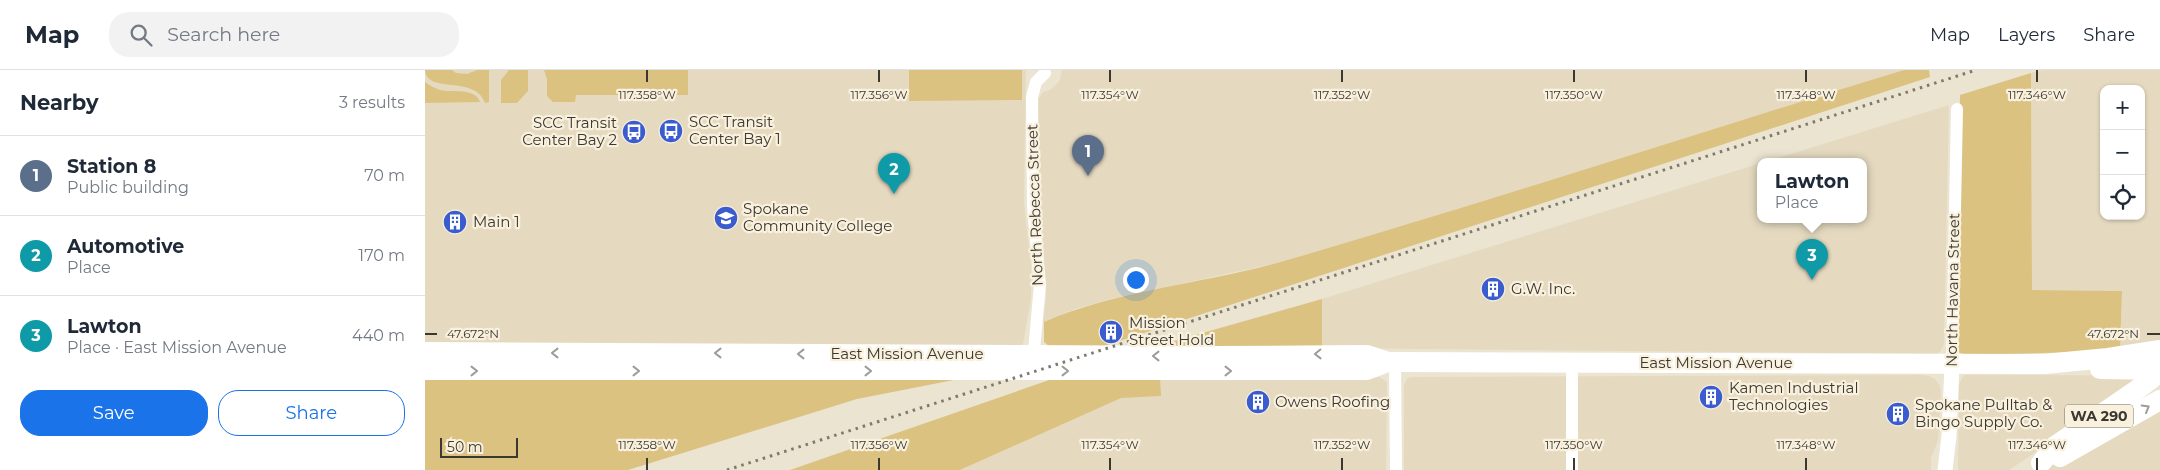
<!DOCTYPE html>
<html lang="en">
<head>
<meta charset="utf-8">
<style>
  :root { --surface:#fff; --page:#f2f2f3; --text:#1f2937; --muted:#747a83; --line:#e0e1e3; --accent:#1a73e8 }
  body { margin:0; font-family:Montserrat,sans-serif; background:var(--page); color:var(--text) }
  .controls { position:absolute; right:15px; top:15px; display:grid; overflow:hidden; border-radius:10px; box-shadow:0 1px 4px #0004 }
  .controls button { width:45px; height:45px; display:grid; place-items:center; padding:0; border:0; border-bottom:1px solid var(--line); background:var(--surface); color:var(--text); font:25px sans-serif }
  .scale { position:absolute; left:15px; bottom:12px; width:78px; box-sizing:border-box; padding-left:5px; border:2px solid #3b3830; border-top:0; font-size:14px; line-height:18px; white-space:nowrap; color:#3b3830; -webkit-text-stroke:4px #f9f1de; paint-order:stroke }
  .you { position:absolute; left:710px; top:209px; width:18px; height:18px; margin:-12px; border:4px solid #fff; border-radius:50%; background:#1a73e8; box-shadow:0 0 0 8px #1a73e833 }
  .badge { display:grid; place-items:center; width:32px; height:32px; border-radius:50%; background:var(--accent); color:#fff; font-size:16px; font-weight:700 }
  .pin { position:absolute; translate:-50% -41px; filter:drop-shadow(0 1px 2px #0008) }
  .pin::after { content:''; position:absolute; top:26px; width:18px; height:15px; background:inherit; clip-path:polygon(0 0,100% 0,50% 100%) }
  .popup { position:absolute; left:1332px; top:88px; width:110px; height:65px; box-sizing:border-box; display:grid; place-content:center; border-radius:10px; background:var(--surface); filter:drop-shadow(0 1px 4px #0005); font-size:16px; white-space:nowrap; color:var(--muted) }
  .popup b { font-size:19px; color:var(--text) }
  .popup::after { content:''; position:absolute; left:50%; top:100%; margin-left:-10px; border:10px solid transparent; border-top-color:var(--surface) }
  .list { margin:0; padding:0; list-style:none }
  h2 { display:flex; justify-content:space-between; align-items:center; height:65px; margin:0; padding:0 20px; font-size:21px }
  h2 small { font-size:16px; font-weight:400; color:var(--muted) }
  .list li { display:grid; grid-template-columns:32px 1fr auto; gap:15px; align-items:center; box-sizing:border-box; height:80px; padding:0 20px; border-top:1px solid var(--line) }
  .list b { display:block; font-size:19px; white-space:nowrap }
  .list p { margin:0; font-size:16px; white-space:nowrap; color:var(--muted) }
  .list em { font-size:16px; font-style:normal; color:var(--muted) }
  .actions { display:flex; gap:10px; padding:15px 20px }
  .actions a { flex:1; padding:11px 0; border:1px solid var(--accent); border-radius:20px; text-align:center; font-size:18px; color:var(--accent) }
  .actions .main { background:var(--accent); color:#fff }
  .icon { flex:none; width:28px; height:28px; fill:none; stroke:currentColor; stroke-width:2; stroke-linecap:round; stroke-linejoin:round }
  .map { position:relative; flex:none; width:1735px; height:400px; overflow:hidden }
  header { display:flex; align-items:center; gap:30px; box-sizing:border-box; height:70px; padding:0 25px; background:var(--surface); border-bottom:1px solid var(--line) }
  header strong { font-size:24px }
  nav { display:flex; gap:28px; margin-inline-start:auto; font-size:18px }
  .search { width:350px; height:45px; background:var(--page); display:flex; align-items:center; gap:12px; box-sizing:border-box; padding:0 18px; border-radius:20px; color:var(--muted); font-size:19px }
  main { display:flex }
  aside { flex:1; background:var(--surface) }
  .map>svg:first-child { display:block }
</style>
</head>
<body>
<header>
<strong>Map</strong>
<div class="search"><svg class="icon" aria-label="search" viewBox="0 0 24 24"><circle cx="10" cy="10" r="6"/><path d="M15 15l6 6"/></svg>Search here</div>
<nav><a>Map</a><a>Layers</a><a>Share</a></nav>
</header>
<main>
<aside>
<h2>Nearby<small>3 results</small></h2>
<ul class="list">
<li><span class="badge" style="background:#5c6f8a">1</span><div><b>Station 8</b><p>Public building</p></div><em>70 m</em></li>
<li><span class="badge" style="background:#0f9aa8">2</span><div><b>Automotive</b><p>Place</p></div><em>170 m</em></li>
<li><span class="badge" style="background:#0f9aa8">3</span><div><b>Lawton</b><p>Place · East Mission Avenue</p></div><em>440 m</em></li>
</ul>
<div class="actions"><a class="main">Save</a><a>Share</a></div>
</aside>
<div class="map">
<svg width="1735" height="400" viewBox="0 0 1735 400">
  <rect width="100%" height="100%" fill="#ebe4d1"/>
  <!-- built -->
  <path fill="#e5dac0" fill-rule="evenodd" d="M0 0H601L599 133 606 194V228L598 274 593 279 0 277Z
    M637 0H1479L1284 61 1222 83 856 192 685 229 650 239 618 253 621 227 617 157 614 135 613 35 614 28 618 22 625 20 634 12Z
    M1618 0H1735V276L1695 281 1697 221 1607 220 1606 3ZM1679 19H1716V146H1679Z
    M1524 35 1519 274 1515 282 1511 284 897 278V229L1336 93V149H1438V91H1343Z
    M1496 305 1504 306 1510 309 1515 316 1516 324 1513 371 1506 388V400H979V315L983 308 988 307Z
    M1539 305H1622L1715 306 1636 365 1584 400H1533L1534 314Z
    M954 307 961 311 962 315 961 400H535L696 327 735 326V308Z
    M1735 334V400H1620L1669 371Z"/>
  <!-- green -->
  <path fill="#dcc280" d="M0 0H27L31 3 42 4 52 0H64V32L60 33C50 4 2 25 0 0Z
    M84 0H103V21L92 33H76V10Z
    M119 0H263V25H151L150 32H128L122 26V9Z
    M484 0H597V30L484 31Z
    M1479 0H1504L1505 7 676 277 624 276 619 272V252C696 219 779 214 859 191 1066 131 1272 63 1479 0Z
    M1606 3 1607 220 1697 221 1695 281 1541 285 1535 283 1532 279 1535 25Z
    M0 12C4 15 9 18 15 20 27 23 50 17 55 32L0 33Z
    M897 229V278L721 279Z
    M0 307 539 308 432 329 203 400H0Z
    M633 307 735 308 736 326 696 328 535 400H365Z"/>
  <g fill="none" stroke-linecap="round" stroke-linejoin="round">
    <!-- minor -->
    <path stroke="#fff" stroke-width="12" d="M608 291 615 215 608 137 607 27 611 12 620 3
      M970 292 971 400
      M1527 294 1532 39
      M1147 400V293"/>
    <!-- tertiary -->
    <path stroke="#fff" stroke-width="15" d="M1520 400 1524 366 1527 294"/>
    <!-- primary -->
    <path stroke="#fff" stroke-width="20" d="M0 282 790 286 942 285 963 292
      M1675 299 1735 300
      M0 300H942L963 292H970L1619 294 1683 288 1735 280
      M1635 387 1735 330
      M1616 393 1630 376 1713 319 1735 302"/>
    <!-- rail -->
    <path stroke="#7e796d" stroke-width="3" stroke-dasharray="2.5 5" stroke-linecap="butt" d="M302 400 1551 0"/>
  </g>
  <!-- one-way arrows -->
  <defs><path id="oneway-chevron" d="M-2-3.5L2.5 0L-2 3.5" fill="none" stroke-width="1.6" stroke-linecap="round" stroke-linejoin="round" transform="scale(1.25)"/></defs>
  <g stroke="#9d9c98">
    <use href="#oneway-chevron" transform="translate(130 283) rotate(-180)"/>
    <use href="#oneway-chevron" transform="translate(293 283) rotate(-180)"/>
    <use href="#oneway-chevron" transform="translate(376 284) rotate(180)"/>
    <use href="#oneway-chevron" transform="translate(893 284) rotate(179)"/>
    <use href="#oneway-chevron" transform="translate(731 286) rotate(-180)"/>
    <use href="#oneway-chevron" transform="translate(49 301)"/>
    <use href="#oneway-chevron" transform="translate(211 301)"/>
    <use href="#oneway-chevron" transform="translate(443 301)"/>
    <use href="#oneway-chevron" transform="translate(640 301)"/>
    <use href="#oneway-chevron" transform="translate(803 301)"/>
    <use href="#oneway-chevron" transform="translate(1721 338) rotate(-30)"/>
  </g>
  <!-- ticks -->
  <path fill="none" stroke="#3b3830" stroke-width="2" d="M222 0V12M454 0V12M685 0V12M917 0V12M1149 0V12M1381 0V12M1612 0V12M0 264H12M1722 264H1735M222 388V400M454 388V400M685 388V400M917 388V400M1149 388V400M1381 388V400M1612 388V400"/>
  <!-- icons -->
  <defs>
    <g id="bus-disc" transform="scale(1.25)"><circle r="9.5" fill="#3b5cce" stroke="#f9f1de"/><path d="M-5-6H5V4H4V6H2V4H-2V6H-4V4H-5ZM-3.5-4V0h7V-4ZM-3.5 1.2v1.5H-2V1.2ZM2 1.2v1.5H3.5V1.2Z" fill="#fff"/></g>
    <g id="university-disc" transform="scale(1.25)"><circle r="9.5" fill="#3b5cce" stroke="#f9f1de"/><path d="M0-5L7-2L0 1L-7-2ZM-4 1L0 2.5L4 1V4Q0 6-4 4Z" fill="#fff"/></g>
    <g id="building-disc" transform="scale(1.25)"><circle r="9.5" fill="#3b5cce" stroke="#f9f1de"/><path d="M-4-6H4V6H1V3H-1V6H-4ZM-2.5-4.3h1.7v1.8h-1.7ZM.8-4.3h1.7v1.8H.8ZM-2.5-1h1.7V.8h-1.7ZM.8-1h1.7V.8H.8Z" fill="#fff"/></g>
  </defs>
  <g fill-rule="evenodd">
    <use href="#bus-disc" x="246" y="61"/>
    <use href="#bus-disc" x="209" y="62"/>
    <use href="#university-disc" x="301" y="148"/>
    <use href="#building-disc" x="30" y="152"/>
    <use href="#building-disc" x="1068" y="219"/>
    <use href="#building-disc" x="686" y="262"/>
    <use href="#building-disc" x="1286" y="327"/>
    <use href="#building-disc" x="833" y="332"/>
    <use href="#building-disc" x="1473" y="344"/>
  </g>
  <g text-anchor="middle" stroke-width="4.5" stroke-linejoin="round" paint-order="stroke">
    <!-- shield labels -->
    <rect fill="#f9f1de" stroke="#747064" stroke-width="1" x="1640" y="334.5" width="68" height="23" rx="4"/>
    <g font-size="14" font-weight="bold" fill="#3b3830">
      <text x="1674" y="351">WA 290</text>
    </g>
    <!-- poi labels -->
    <g font-size="15" fill="#3b3830" stroke="#f9f1de" text-anchor="start">
      <text x="264" y="57">SCC Transit<tspan x="264" dy="17">Center Bay 1</tspan></text>
      <text x="192" y="58" text-anchor="end">SCC Transit<tspan x="192" dy="17">Center Bay 2</tspan></text>
      <text x="318" y="144">Spokane<tspan x="318" dy="17">Community College</tspan></text>
      <text x="48" y="157">Main 1</text>
      <text x="1086" y="224">G.W. Inc.</text>
      <text x="704" y="258">Mission<tspan x="704" dy="17">Street Hold</tspan></text>
      <text x="1304" y="323">Kamen Industrial<tspan x="1304" dy="17">Technologies</tspan></text>
      <text x="850" y="337">Owens Roofing</text>
      <text x="1490" y="340">Spokane Pulltab &amp;<tspan x="1490" dy="17">Bingo Supply Co.</tspan></text>
    </g>
    <!-- street labels -->
    <g font-size="15" fill="#3b3830" stroke="#f9f1de">
      <text transform="translate(610 135) rotate(-92)" y="5">North Rebecca Street</text>
      <text transform="translate(1528 220) rotate(-89)" y="5">North Havana Street</text>
      <text x="482" y="289">East Mission Avenue</text>
      <text x="1291" y="298">East Mission Avenue</text>
    </g>
  </g>
  <g font-size="12" text-anchor="middle" fill="#3b3830" stroke="#f9f1de" stroke-width="4.5" stroke-linejoin="round" paint-order="stroke">
    <text x="222" y="29">117.358°W</text>
    <text x="454" y="29">117.356°W</text>
    <text x="685" y="29">117.354°W</text>
    <text x="917" y="29">117.352°W</text>
    <text x="1149" y="29">117.350°W</text>
    <text x="1381" y="29">117.348°W</text>
    <text x="1612" y="29">117.346°W</text>
    <text x="48" y="268">47.672°N</text>
    <text x="1688" y="268">47.672°N</text>
    <text x="222" y="379">117.358°W</text>
    <text x="454" y="379">117.356°W</text>
    <text x="685" y="379">117.354°W</text>
    <text x="917" y="379">117.352°W</text>
    <text x="1149" y="379">117.350°W</text>
    <text x="1381" y="379">117.348°W</text>
    <text x="1612" y="379">117.346°W</text>
  </g>
</svg>
<div class="controls">
<button>+</button>
<button>−</button>
<button><svg class="icon" aria-label="locate" viewBox="0 0 24 24"><circle cx="12" cy="12" r="6"/><path d="M12 2v4M12 18v4M2 12h4M18 12h4"/></svg></button>
</div>
<div class="scale">50 m</div>
<div class="you"></div>
<div class="pin badge" style="left:663px;top:106px;background:#5c6f8a">1</div>
<div class="pin badge" style="left:469px;top:124px;background:#0f9aa8">2</div>
<div class="pin badge" style="left:1387px;top:210px;background:#0f9aa8">3</div>
<div class="popup"><b>Lawton</b>Place</div>
</div>
</main>
</body>
</html>
